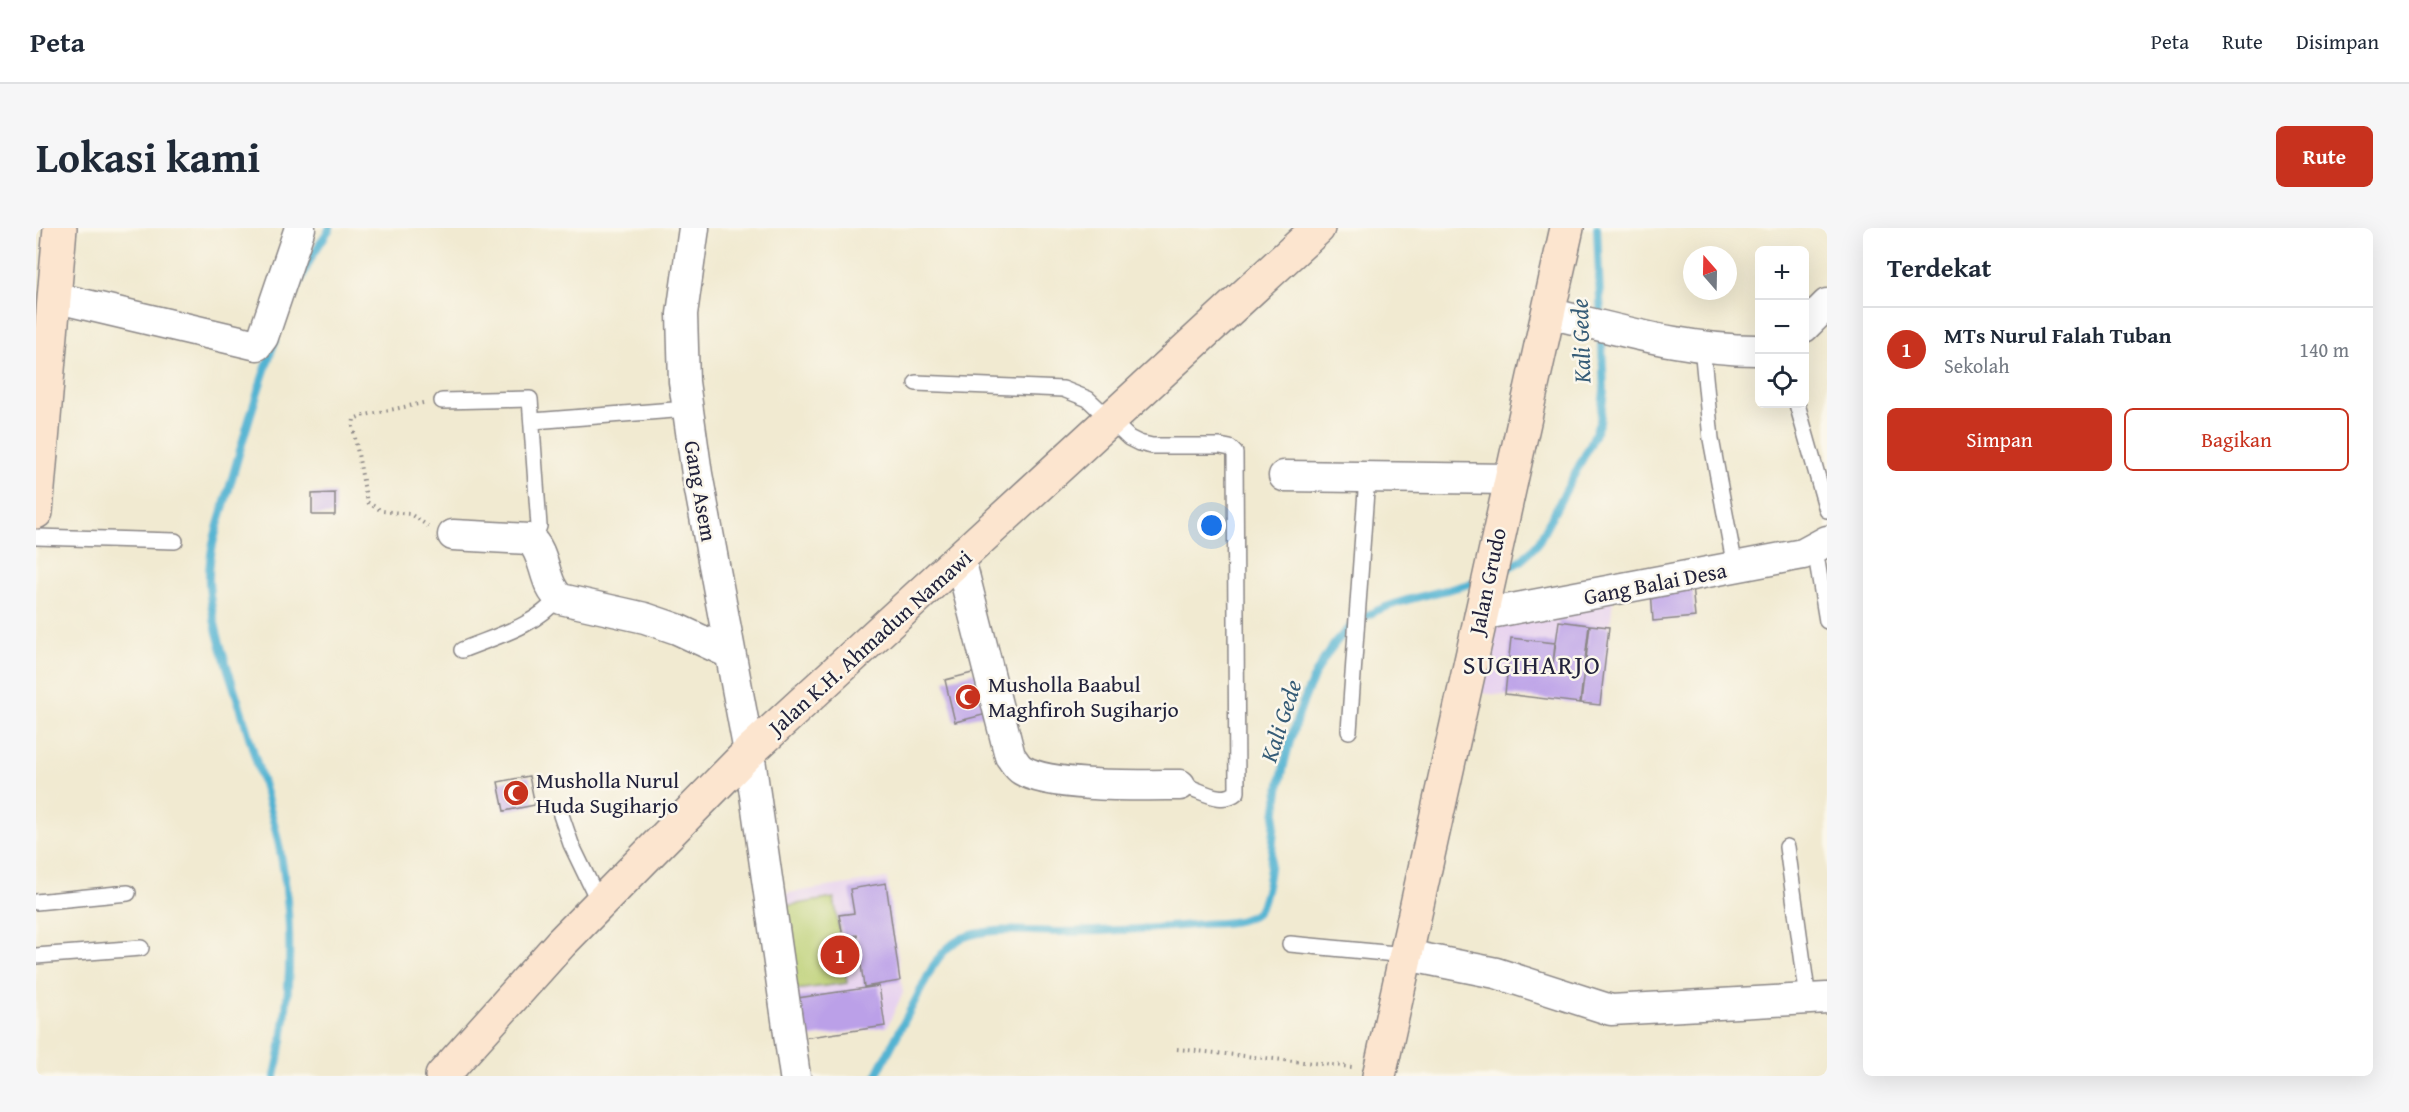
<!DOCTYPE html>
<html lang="id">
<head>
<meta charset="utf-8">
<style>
  :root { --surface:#fff; --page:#f6f6f7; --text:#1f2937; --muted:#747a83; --line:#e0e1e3; --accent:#c8321e }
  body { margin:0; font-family:"Gentium Book Plus",serif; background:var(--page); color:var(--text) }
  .controls { position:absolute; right:18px; top:18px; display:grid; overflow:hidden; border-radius:9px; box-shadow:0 6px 24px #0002 }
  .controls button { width:54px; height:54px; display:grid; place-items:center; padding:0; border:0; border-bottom:2px solid var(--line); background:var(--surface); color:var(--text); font:30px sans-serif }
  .compass { position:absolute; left:1647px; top:18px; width:54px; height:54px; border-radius:50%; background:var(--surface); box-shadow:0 6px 24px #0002; rotate:340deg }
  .you { position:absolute; left:1176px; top:298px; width:21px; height:21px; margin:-15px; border:4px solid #fff; border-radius:50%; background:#1a73e8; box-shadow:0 0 0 9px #1a73e833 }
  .badge { display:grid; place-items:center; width:39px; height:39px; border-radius:50%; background:var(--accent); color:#fff; font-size:20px; font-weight:700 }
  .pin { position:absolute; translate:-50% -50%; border:3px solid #fff; box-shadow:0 2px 6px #0006 }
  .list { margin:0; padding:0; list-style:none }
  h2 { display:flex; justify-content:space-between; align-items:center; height:78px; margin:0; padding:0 24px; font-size:26px }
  h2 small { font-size:20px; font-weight:400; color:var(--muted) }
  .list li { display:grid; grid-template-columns:39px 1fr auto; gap:18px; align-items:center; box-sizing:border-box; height:84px; padding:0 24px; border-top:2px solid var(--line) }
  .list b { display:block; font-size:22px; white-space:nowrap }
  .list p { margin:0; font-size:20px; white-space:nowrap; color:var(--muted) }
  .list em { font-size:20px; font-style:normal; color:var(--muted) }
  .actions { display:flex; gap:12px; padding:18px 24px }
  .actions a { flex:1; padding:14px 0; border:2px solid var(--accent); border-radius:9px; text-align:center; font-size:21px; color:var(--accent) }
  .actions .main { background:var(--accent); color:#fff }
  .icon { flex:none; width:33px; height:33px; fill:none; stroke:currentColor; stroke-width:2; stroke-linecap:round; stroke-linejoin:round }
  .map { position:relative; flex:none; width:1791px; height:848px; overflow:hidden; border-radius:9px }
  header { display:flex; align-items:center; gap:36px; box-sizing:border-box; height:84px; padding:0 30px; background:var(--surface); border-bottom:2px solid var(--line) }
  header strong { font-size:28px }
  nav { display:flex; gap:33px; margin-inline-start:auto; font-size:21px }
  .intro { display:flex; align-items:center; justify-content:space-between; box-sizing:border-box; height:144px; padding:0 36px }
  h1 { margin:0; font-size:42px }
  .button { padding:15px 27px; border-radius:9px; background:var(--accent); color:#fff; font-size:21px; font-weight:700 }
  main { display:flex; gap:36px; padding:0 36px }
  aside { flex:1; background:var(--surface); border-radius:9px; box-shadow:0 6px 24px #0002 }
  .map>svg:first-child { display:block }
</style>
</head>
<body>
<header>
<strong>Peta</strong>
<nav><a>Peta</a><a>Rute</a><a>Disimpan</a></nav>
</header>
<div class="intro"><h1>Lokasi kami</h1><a class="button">Rute</a></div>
<main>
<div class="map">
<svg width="1791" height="848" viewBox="0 0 1791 848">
  <rect width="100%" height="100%" fill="#fbf7ec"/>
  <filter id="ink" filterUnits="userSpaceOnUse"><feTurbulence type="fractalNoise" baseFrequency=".0167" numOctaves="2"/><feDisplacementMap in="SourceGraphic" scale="12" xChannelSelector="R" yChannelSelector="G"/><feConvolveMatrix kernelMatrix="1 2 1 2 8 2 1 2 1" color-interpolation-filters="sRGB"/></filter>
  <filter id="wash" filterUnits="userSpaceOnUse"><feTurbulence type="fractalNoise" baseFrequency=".008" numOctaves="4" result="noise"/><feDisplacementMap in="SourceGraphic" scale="24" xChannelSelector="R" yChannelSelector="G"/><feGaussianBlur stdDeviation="1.35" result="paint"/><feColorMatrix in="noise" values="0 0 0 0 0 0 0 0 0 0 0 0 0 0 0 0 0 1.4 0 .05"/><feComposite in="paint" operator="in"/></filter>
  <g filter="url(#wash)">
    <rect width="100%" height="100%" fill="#f1ead1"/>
    <!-- built -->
    <path fill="#e7d2ef" d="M1577 371 1565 478 1437 464 1451 394Z
      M851 650 867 765 851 799 759 812 738 667Z"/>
    <!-- green -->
    <path fill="#bbcf73" stroke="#6e7857" stroke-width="1.5" d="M798 670 811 755 760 762 748 678Z"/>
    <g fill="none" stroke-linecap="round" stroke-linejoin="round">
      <!-- stream -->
      <path stroke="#53b3d2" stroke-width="8" d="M253 76 276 28 294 0
        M239 113C221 162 207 211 193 261 184 291 172 322 173 354 175 401 196 450 209 495 219 530 231 565 239 600 259 681 257 767 239 848
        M1463 345 1485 333 1502 315 1554 217 1564 193 1568 163 1561 0
        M840 848 897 738C904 727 914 716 926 710 955 698 995 704 1025 704 1073 703 1119 701 1166 696 1182 695 1204 696 1219 686 1235 675 1237 602 1240 581 1248 524 1273 424 1325 391 1356 371 1409 365 1445 352"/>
    </g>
    <g id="blocks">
      <!-- building -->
      <path fill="#bba0e8" d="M299 265V287H276V266Z
        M1656 358 1659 389 1617 393 1615 361Z
        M1523 393 1553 397 1544 475 1469 466 1475 410 1519 415 1517 436Z
        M1554 397 1573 399 1564 477 1545 475Z
        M944 443 955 485 919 494 909 452Z
        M493 548 499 577 468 583 462 554Z
        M850 655 864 753 828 759 821 707 807 709 803 687 818 685 814 661Z
        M843 758 849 798 760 811 755 771Z"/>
    </g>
  </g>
  <g filter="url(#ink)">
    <use href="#blocks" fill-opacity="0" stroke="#8a8686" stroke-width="1.5"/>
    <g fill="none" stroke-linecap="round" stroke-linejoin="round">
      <!-- lane casing -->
      <g stroke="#8a8686" stroke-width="18">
        <path id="lane" d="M1666 118 1675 211 1699 339
          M880 155 1027 161 1052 171 1093 210 1103 215 1116 218H1184L1194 220 1199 225 1201 564C1184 579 1162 559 1144 557
          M406 173 494 171 503 298 497 315
          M1761 176 1791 282
          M497 193 651 181
          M0 309 139 313
          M1779 321 1791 393
          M426 422C460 408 498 399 522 370
          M1313 503 1331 249
          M525 587 535 616 563 674
          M1751 619 1772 771
          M0 674 92 665
          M1254 716 1370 727
          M0 728 105 720"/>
      </g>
      <!-- street casing -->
      <g stroke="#8a8686" stroke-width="33">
        <path id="street" d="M658 0 646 86 648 154 661 246 713 524 759 848
          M17 69 221 117 227 109 264 0
          M1512 85C1581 101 1652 123 1724 122
          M1768 99 1791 76
          M1248 248 1474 251
          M417 307 493 311C511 324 506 357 525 371L609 390 641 401 693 425
          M924 331 974 528C978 533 981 539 986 542 1015 560 1108 557 1144 557
          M1444 387 1767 326 1791 313
          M1370 727 1460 745 1575 782 1791 770"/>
      </g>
      <!-- secondary casing -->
      <g stroke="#8a8686" stroke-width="36">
        <path id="secondary" d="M0 284 24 0
          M406 848 525 715 713 524 1282 0
          M1343 848 1531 0"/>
      </g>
      <!-- path -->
      <path stroke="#8a8686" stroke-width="4" stroke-dasharray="1.5 4.5" stroke-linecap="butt" d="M387 175 325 188 318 191 317 199 331 274 346 283 374 286 392 298
        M1141 821 1316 839"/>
      <!-- lane -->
      <use href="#lane" stroke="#fff" stroke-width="15"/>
      <!-- street -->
      <use href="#street" stroke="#fff" stroke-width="30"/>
      <!-- secondary -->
      <use href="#secondary" stroke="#fce5cf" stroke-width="33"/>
    </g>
  </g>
  <!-- icons -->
  <defs>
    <g id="mosque-disc" transform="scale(1.35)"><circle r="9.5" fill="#c8321e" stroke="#fbf7ec"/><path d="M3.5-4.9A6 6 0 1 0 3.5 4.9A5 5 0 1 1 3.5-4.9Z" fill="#fff"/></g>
  </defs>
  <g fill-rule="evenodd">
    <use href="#mosque-disc" x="932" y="469"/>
    <use href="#mosque-disc" x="480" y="565"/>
  </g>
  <g text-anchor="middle" stroke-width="5" stroke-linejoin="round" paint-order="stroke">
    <!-- street labels -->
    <g font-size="22" fill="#22223b" stroke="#fbf7ec">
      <text transform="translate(665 263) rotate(80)" y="8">Gang Asem</text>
      <text transform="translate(1451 353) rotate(-78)" y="8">Jalan Grudo</text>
      <text transform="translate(1619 355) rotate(-11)" y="8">Gang Balai Desa</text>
      <text transform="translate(834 414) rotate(-42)" y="8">Jalan K.H. Ahmadun Namawi</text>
    </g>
    <!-- poi labels -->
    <g font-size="22" fill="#22223b" stroke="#fbf7ec" text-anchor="start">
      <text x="952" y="464">Musholla Baabul<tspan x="952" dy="25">Maghfiroh Sugiharjo</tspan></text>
      <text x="500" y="560">Musholla Nurul<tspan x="500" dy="25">Huda Sugiharjo</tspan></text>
    </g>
    <!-- water labels -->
    <g font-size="24" font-style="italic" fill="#365c77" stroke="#fbf7ec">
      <text transform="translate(1545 113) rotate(-92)" y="8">Kali Gede</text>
      <text transform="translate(1245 493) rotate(-72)" y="8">Kali Gede</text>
    </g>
    <!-- quarter labels -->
    <g font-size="26" letter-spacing="1.5" fill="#22223b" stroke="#fbf7ec">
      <text x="1496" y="446">SUGIHARJO</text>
    </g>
  </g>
</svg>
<div class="controls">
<button>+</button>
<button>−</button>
<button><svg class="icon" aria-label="locate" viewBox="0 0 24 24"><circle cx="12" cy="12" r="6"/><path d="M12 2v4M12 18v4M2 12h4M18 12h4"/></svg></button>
</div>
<svg class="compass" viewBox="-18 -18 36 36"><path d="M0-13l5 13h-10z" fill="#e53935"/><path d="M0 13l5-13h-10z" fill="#747a83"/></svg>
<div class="you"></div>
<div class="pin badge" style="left:804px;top:727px">1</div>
</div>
<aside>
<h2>Terdekat<small></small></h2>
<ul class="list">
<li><span class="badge">1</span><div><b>MTs Nurul Falah Tuban</b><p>Sekolah</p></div><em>140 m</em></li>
</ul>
<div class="actions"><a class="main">Simpan</a><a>Bagikan</a></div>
</aside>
</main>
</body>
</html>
